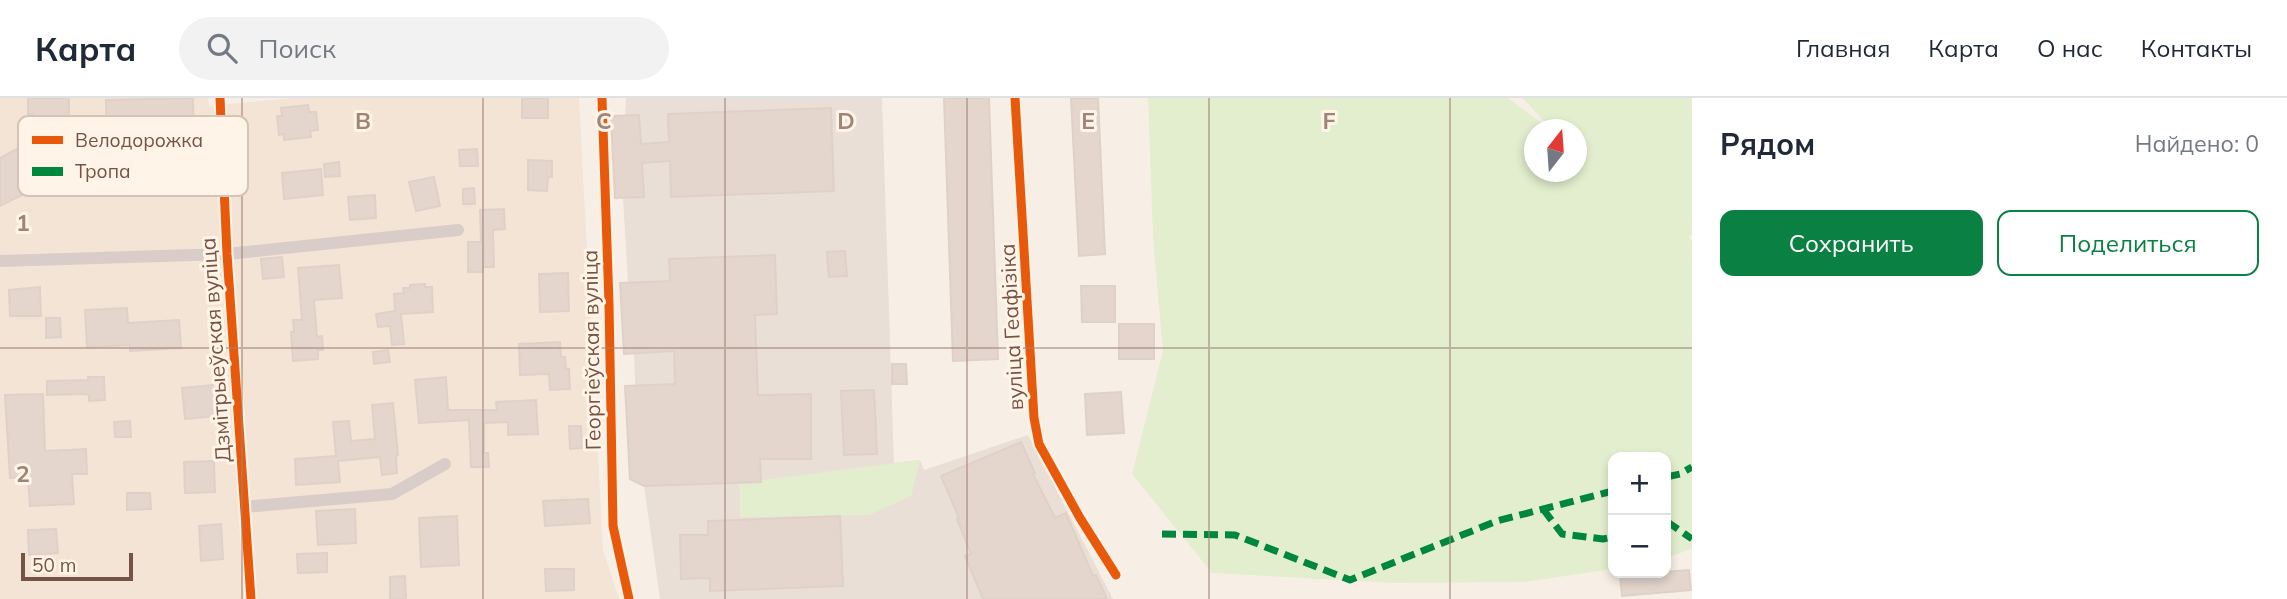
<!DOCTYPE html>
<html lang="ru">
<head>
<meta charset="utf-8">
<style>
  :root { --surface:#fff; --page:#f2f2f3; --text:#1f2937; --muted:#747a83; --line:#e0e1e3; --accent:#0b8043 }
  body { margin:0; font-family:Mulish,sans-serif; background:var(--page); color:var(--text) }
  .controls { position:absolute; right:21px; bottom:21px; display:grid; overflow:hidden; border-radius:14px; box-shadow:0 4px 10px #0003 }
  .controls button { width:63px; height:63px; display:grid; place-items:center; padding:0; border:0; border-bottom:2px solid var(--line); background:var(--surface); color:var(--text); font:35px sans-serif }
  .compass { position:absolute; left:1524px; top:21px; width:63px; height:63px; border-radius:50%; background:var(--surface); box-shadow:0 4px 10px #0003; rotate:17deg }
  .scale { position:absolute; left:21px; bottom:18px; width:112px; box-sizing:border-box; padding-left:7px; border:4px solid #775345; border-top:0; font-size:19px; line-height:24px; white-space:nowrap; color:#775345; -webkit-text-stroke:5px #fff4e7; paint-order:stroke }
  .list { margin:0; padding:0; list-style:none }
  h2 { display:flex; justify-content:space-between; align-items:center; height:91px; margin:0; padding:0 28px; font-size:30px }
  h2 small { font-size:23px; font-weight:400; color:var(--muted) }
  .actions { display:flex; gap:14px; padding:21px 28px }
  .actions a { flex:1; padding:16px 0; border:2px solid var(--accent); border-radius:14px; text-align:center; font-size:24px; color:var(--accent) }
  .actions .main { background:var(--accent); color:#fff }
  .icon { flex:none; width:38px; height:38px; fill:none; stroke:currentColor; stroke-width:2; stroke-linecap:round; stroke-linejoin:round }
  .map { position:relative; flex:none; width:1692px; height:501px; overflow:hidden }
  header { display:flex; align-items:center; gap:42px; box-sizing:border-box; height:98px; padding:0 35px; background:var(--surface); border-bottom:2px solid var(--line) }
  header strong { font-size:33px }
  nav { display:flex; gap:38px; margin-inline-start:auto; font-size:24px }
  .search { width:490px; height:63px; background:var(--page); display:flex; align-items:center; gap:18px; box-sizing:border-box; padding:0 24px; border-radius:38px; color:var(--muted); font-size:26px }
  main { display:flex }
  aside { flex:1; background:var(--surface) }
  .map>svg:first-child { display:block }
</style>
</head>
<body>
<header>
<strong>Карта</strong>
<div class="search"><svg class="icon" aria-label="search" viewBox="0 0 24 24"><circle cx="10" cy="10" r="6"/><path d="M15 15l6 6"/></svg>Поиск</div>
<nav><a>Главная</a><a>Карта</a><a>О нас</a><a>Контакты</a></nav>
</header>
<main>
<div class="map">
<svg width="1692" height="501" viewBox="0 0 1692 501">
  <rect width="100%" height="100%" fill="#f7efe6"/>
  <!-- residential -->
  <path fill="#f4e4d5" d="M0 0H208L209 8 292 0H579L603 452 619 501H0Z"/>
  <!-- industrial -->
  <path fill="#eadfd7" d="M626 0H882L894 365 920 362 924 372 1028 337 1113 501H660L644 388 630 381 625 288H635L634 255 624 256 620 185H628L623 100H615L610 18 625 17Z"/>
  <!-- green -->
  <path fill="#e3eecf" d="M1148 0H1508L1549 31 1534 32V74H1576V32L1552 31 1522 0H1692V136L1689 139 1692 144V450L1666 461V359H1613V471L1524 484 1392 485 1212 475 1132 376 1163 253 1153 141Z
    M920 362 911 398 869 417 740 419 739 385Z"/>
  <!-- building -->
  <path fill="#e4d6cd" stroke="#e0d1c8" stroke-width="2" d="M28 0H69V22H33V16H28Z
    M193 0 194 60 107 62 106 2Z
    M522 0H548V20H522Z
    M944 0H989L998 261 953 263Z
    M1071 0H1098L1105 156 1079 158Z
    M308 7 309 14H316L318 32 310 33 311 39 284 42V36L279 37 277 18H282L281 10Z
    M831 10 834 93 671 99 670 63 642 65 644 99 615 100 611 18 639 17 641 46 669 44 668 16Z
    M17 51 24 66 34 61 46 85 0 108V60Z
    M477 51 478 68H460L459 52Z
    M528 62 552 63V79H548L547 93 528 92Z
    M339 64 340 78 325 79 324 66Z
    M321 71 323 97 284 101 282 75Z
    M434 79 440 108 416 113 409 84Z
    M474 90 475 106H463V91Z
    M375 97 376 120 350 122 348 99Z
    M504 111 505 131 493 132 494 169H483V174H468V144H481L480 112Z
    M845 153 847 178 829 179 827 154Z
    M775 157 777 216 755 217 758 297 811 296V361H760L761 384 644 388 630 381 625 288 675 286 674 253 624 256 620 185 670 183 669 161Z
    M282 159 284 179 263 181 261 161Z
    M339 167 342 200 314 202 317 239 322 238 323 252H318V261L293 263 291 234H294L293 222H302L298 170Z
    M568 175 569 213 540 214 539 176Z
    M425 186V189H432L433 214 401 216 404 246 392 247 390 228 378 229 376 216 395 213 394 196 404 195 403 190H410V187Z
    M1081 188H1115V224H1082Z
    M40 189 41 218H10L9 192Z
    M127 210 128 225 179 222 181 250 130 253V247L87 249 85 212Z
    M46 220H60L61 239 46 240Z
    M1119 226H1154V261H1119Z
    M560 244 561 259H565L566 271H569L570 291 550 292 549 276 520 277 519 246Z
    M388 252 390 264 374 266 373 254Z
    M892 266H906L907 286H892Z
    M88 279H104L105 302 89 303V297L84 296 47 297V283L88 282Z
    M446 279 448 312H497L496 304 536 302 538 336 508 337V324L484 325V355H488L489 369H471L469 322 419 325 415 282Z
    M213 287 216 318 185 321 182 290Z
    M874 292 877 356 844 357 841 293Z
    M1121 294 1124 335 1087 337 1085 296Z
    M43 296 45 353 86 351 87 376H72L74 406 30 408 28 379 10 380 5 297Z
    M393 305 398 357 396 358 397 375 382 377 380 359 338 363 340 384 296 387 295 361 336 358 333 324 349 323 351 343 375 341 372 307Z
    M130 323 131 339H115L114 324Z
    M569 328H581L582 350 570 351Z
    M1021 344 1035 375 1033 376 1055 420 1066 415 1093 478 1096 477 1107 501H983L965 458 971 456 957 421 959 420 941 378Z
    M214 363 215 394 185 395 184 364Z
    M127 395H150L151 411 127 412Z
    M588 401 590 425 545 428 543 403Z
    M355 411 356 445 318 447 316 413Z
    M457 418 459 467 421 469 419 420Z
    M840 418 843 488 710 493V480L681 481 680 437H708V423Z
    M221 426 223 461 201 463 199 428Z
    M56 431 58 455 29 457 28 432Z
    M327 455V474L298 475 297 456Z
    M545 471H574V492L546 493Z
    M1689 472 1691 492 1622 498 1620 477Z
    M405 478 406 501H390V479Z"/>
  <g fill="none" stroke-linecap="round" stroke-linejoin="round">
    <!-- minor -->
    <path stroke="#d8cdc8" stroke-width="12" d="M220 0 227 156 251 501
      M602 0 609 206 613 428 629 501
      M1015 0 1034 320 1039 346 1080 420 1116 477
      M0 163 227 156 458 132
      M244 409 392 396 445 366"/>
    <!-- quiet -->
    <path stroke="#00873e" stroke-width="7" stroke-dasharray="14 7" stroke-linecap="butt" d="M1666 379 1680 376 1692 369
      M1543 411 1562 436 1603 441 1613 439
      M1666 426 1669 425 1692 441
      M1162 436 1235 437 1350 482 1497 423 1613 393"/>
    <!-- cycleway casing -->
    <g stroke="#fff4e7" stroke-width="13">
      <path id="cycleway" d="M220 0 227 156 251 501
        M602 0 609 206 613 428 629 501
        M1015 0 1034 320 1039 346 1080 420 1116 477"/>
    </g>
    <!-- cycleway -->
    <use href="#cycleway" stroke="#e8590c" stroke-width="9"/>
  </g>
  <!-- grid -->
  <path fill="none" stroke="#a08477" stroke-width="2" stroke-opacity="0.55" d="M242 0V501M483 0V501M725 0V501M967 0V501M1209 0V501M1450 0V501M0 250H1692"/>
  <g text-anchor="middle" stroke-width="6" stroke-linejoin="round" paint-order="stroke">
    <!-- street labels -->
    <g font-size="21" fill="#775345" stroke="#fff4e7">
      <text transform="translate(1012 229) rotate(-93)" y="7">вуліца Геафізіка</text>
      <text transform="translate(216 252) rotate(-94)" y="7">Дзмітрыеўская вуліца</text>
      <text transform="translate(592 252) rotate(-91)" y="7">Георгіеўская вуліца</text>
    </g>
  </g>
  <!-- legend -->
  <rect x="18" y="18" width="230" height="80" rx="10" fill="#fff4e7" stroke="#d6c4b6" stroke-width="2"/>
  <rect x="32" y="38" width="31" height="8" fill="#e8590c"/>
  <rect x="32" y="69" width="31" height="9" fill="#00873e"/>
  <g font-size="19" fill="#775345">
    <text x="75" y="49">Велодорожка</text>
    <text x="75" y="80">Тропа</text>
  </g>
  <g font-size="23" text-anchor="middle" font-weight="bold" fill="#a08477" stroke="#fff4e7" stroke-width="6" stroke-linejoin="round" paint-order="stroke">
    <text x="363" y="31">B</text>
    <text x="604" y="31">C</text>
    <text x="846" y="31">D</text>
    <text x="1088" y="31">E</text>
    <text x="1329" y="31">F</text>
    <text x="23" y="133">1</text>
    <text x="23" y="384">2</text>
  </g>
</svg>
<div class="controls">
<button>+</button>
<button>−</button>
</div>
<svg class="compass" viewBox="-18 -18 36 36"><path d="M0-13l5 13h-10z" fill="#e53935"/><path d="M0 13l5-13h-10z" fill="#747a83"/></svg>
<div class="scale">50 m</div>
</div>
<aside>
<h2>Рядом<small>Найдено: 0</small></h2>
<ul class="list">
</ul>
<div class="actions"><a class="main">Сохранить</a><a>Поделиться</a></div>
</aside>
</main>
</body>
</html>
